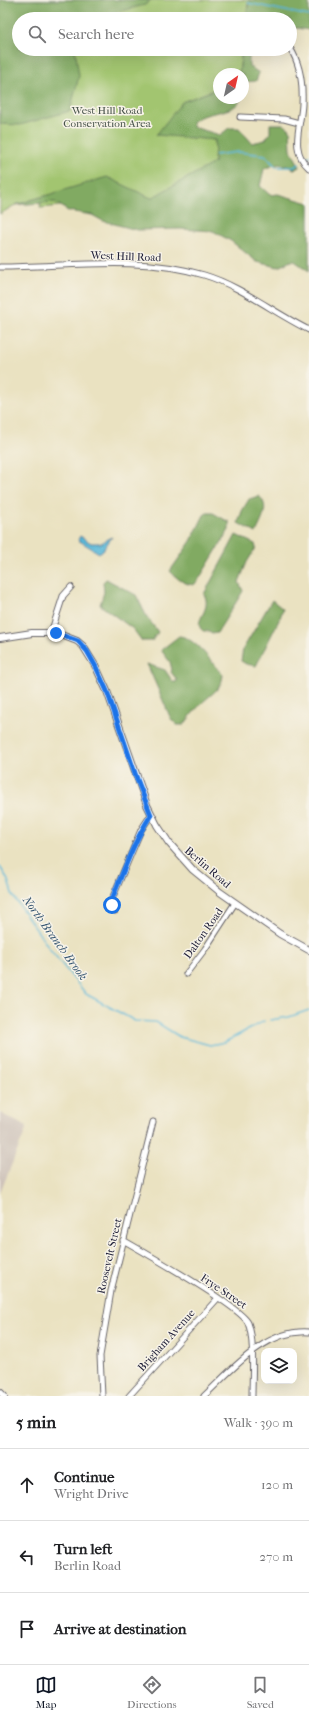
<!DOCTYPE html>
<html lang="en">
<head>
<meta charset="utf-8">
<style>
  :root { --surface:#fff; --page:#f2f2f2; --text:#202124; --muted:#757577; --line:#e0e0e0; --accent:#111827 }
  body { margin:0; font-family:"IM FELL French Canon",serif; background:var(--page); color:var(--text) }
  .controls { position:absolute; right:12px; bottom:12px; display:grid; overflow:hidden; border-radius:8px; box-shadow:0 4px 16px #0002 }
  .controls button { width:36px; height:36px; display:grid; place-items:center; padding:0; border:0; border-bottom:1px solid var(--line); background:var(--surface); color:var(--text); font:20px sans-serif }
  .compass { position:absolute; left:213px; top:68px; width:36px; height:36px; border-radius:50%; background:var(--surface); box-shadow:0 4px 16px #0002; rotate:34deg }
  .stop { position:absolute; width:12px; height:12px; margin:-9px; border:3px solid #1a73e8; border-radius:50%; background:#fff }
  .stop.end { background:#1a73e8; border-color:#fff; box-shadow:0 1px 4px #0008 }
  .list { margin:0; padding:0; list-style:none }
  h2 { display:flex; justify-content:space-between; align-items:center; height:52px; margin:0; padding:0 16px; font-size:17px }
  h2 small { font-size:13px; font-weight:400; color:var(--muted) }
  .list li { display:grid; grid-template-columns:26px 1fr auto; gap:12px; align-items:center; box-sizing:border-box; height:72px; padding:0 16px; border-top:1px solid var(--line) }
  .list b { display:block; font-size:15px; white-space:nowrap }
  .list p { margin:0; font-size:13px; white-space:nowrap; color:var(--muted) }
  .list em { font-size:13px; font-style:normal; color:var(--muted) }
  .icon { flex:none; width:22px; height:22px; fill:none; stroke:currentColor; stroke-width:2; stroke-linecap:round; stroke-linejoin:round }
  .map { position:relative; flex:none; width:309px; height:1396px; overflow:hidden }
  .search { position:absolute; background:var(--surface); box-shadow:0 4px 16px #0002; left:12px; right:12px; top:12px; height:44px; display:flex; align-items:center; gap:10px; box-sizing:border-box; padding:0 14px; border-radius:22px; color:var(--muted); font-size:15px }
  .sheet { height:268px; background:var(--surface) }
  nav { display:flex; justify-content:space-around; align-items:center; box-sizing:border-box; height:56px; border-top:1px solid var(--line); background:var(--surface); font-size:11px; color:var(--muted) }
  nav a { display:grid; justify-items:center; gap:2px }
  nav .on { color:var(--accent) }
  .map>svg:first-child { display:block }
</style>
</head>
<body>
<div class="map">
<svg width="309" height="1396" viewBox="0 0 309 1396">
  <rect width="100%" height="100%" fill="#f7f3e8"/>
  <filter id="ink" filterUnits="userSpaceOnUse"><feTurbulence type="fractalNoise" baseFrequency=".025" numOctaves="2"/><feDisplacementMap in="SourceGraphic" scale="8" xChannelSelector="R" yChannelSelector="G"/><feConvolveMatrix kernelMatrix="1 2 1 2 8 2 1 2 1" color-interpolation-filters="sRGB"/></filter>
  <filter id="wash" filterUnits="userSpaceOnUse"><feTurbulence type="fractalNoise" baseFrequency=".012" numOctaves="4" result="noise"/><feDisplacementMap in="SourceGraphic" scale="16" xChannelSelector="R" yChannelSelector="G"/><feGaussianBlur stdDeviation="0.9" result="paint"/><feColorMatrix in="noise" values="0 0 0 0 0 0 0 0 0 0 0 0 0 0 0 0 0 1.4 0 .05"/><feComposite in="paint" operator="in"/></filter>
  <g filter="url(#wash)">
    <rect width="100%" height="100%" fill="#eae2c1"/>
    <!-- industrial -->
    <path fill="#cec2b9" d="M0 1113 27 1127 0 1193Z"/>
    <!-- green -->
    <path fill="#a2c56f" stroke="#627455" d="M0 0H250L248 3 246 19H19V49H242L239 74H219V88L182 102 174 136 215 140 214 162 222 213 71 205 40 208 41 197 15 205 0 214Z"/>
    <!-- forest -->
    <path fill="#81aa62" stroke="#52664e" d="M0 0H151L145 5 105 15 100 19H19V49H75L79 76 70 111 20 125 0 124Z
      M249 0H309V30L290 27V19H246Z
      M242 49H249V66L259 73 256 81 243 82V74H239Z
      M219 88V98H241C236 115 204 110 192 122L193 127 220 135 229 128H239L252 143 265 140 270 133V124H283L290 129 291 150 300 167 294 169C281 163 278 163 264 169L260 186 270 195 278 194 309 203V271L293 260 278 267 257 262 231 241 213 231 180 229 137 230 103 221 92 215 68 211 55 202 15 205 107 177 151 198 214 163 215 140 156 135 182 102Z
      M259 496C271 507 261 521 256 533L238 523 242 511 249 499Z
      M207 513H213L229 522V530L199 579 194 585C184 584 177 579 170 571L191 541 204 515Z
      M236 535 255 544 256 548 247 562 239 582 243 591 217 633 212 634 207 631H203C191 621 213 611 204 594Z
      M106 579 136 595 147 617 158 632 152 641H142L133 629 100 605 104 592 103 582Z
      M272 600 283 609 280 618 256 666 246 664 241 661 243 649Z
      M179 636C195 637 213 664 223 675 222 690 209 695 200 705 194 711 189 718 184 725H177L171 719 147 664 165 670 173 682H176L177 680 171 672 172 670 170 662 161 650Z"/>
    <!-- water -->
    <path fill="#5ab8d8" stroke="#3e6d8a" d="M80 536 91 543H101L112 537 103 550 99 553 78 540Z"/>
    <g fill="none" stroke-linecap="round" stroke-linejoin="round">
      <!-- stream -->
      <path stroke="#5ab8d8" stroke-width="1.5" d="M248 3 309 16
        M215 155 238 152 265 155 276 167H294L299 164
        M306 158 309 156
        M0 867 7 878 13 896 49 948 86 994 135 1021 156 1022 180 1037 210 1045 225 1042 264 1021
        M270 1020 289 1017 309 1010"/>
    </g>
  </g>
  <g filter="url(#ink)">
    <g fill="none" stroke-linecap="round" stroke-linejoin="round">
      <!-- minor casing -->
      <g stroke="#68656a" stroke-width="7">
        <path id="minor" d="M290 48C301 65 303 84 302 104 301 127 289 150 309 168
          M240 117 284 119 299 123
          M0 267C67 267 138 255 204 275 241 286 274 313 309 330
          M51 633 63 596 71 587
          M115 911 112 899 141 830 151 815
          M186 974 205 949 235 903
          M123 1240C144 1252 241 1307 248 1323 255 1340 252 1377 252 1396
          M102 1396 100 1356 111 1291 153 1122
          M129 1396 218 1298
          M204 1396C233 1369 265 1329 309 1332"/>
      </g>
      <!-- tertiary casing -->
      <g stroke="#68656a" stroke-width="8">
        <path id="tertiary" d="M0 638 32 633H56L77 641 83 646 96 667 107 691 147 805 157 825 169 843 193 870 220 892 280 934 309 950
          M0 1392 4 1396"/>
      </g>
      <!-- minor -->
      <use href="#minor" stroke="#fff" stroke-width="5"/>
      <!-- tertiary -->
      <use href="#tertiary" stroke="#fff" stroke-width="6"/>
    </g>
  </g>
  <g fill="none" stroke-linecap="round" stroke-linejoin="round" filter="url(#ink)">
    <!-- route -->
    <path stroke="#1a73e8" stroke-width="5" d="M56 633 78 641 87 651 96 667 107 691 138 782 151 815C134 841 124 870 112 899V905"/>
  </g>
  <g text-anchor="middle" stroke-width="3" stroke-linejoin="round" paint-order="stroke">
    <!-- park labels -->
    <g font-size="11" fill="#48534b" stroke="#f7f3e8">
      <text x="107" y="114">West Hill Road<tspan x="107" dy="13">Conservation Area</tspan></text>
    </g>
    <!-- street labels -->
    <g font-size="11" fill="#22223b" stroke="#f7f3e8">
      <text transform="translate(126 256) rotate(2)" y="4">West Hill Road</text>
      <text transform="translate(208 867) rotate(41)" y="4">Berlin Road</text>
      <text transform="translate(203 933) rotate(-55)" y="4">Dalton Road</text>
      <text transform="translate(109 1256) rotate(-77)" y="4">Roosevelt Street</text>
      <text transform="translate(224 1291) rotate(34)" y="4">Frye Street</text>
      <text transform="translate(166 1340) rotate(-48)" y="4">Brigham Avenue</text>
    </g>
    <!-- water labels -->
    <g font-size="12" font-style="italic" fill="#365672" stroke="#f7f3e8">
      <text transform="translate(55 938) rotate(54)" y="4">North Branch Brook</text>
    </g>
  </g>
</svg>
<div class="controls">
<button><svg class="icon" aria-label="layers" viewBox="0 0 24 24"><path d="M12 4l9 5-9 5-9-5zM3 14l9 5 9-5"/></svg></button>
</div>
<svg class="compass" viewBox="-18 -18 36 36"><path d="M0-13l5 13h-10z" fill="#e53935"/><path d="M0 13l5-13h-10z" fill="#757577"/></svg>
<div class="stop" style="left:112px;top:905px"></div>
<div class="stop end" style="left:56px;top:633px"></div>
<div class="search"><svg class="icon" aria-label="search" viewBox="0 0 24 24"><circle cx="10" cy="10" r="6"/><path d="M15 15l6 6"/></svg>Search here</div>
</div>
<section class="sheet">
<h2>5 min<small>Walk · 390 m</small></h2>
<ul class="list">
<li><svg class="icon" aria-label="ahead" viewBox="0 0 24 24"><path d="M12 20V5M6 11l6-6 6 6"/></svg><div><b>Continue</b><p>Wright Drive</p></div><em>120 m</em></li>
<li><svg class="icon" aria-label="left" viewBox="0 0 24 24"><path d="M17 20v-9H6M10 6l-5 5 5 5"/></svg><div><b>Turn left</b><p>Berlin Road</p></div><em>270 m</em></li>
<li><svg class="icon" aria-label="arrive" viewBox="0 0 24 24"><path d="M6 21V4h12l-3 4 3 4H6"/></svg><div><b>Arrive at destination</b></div></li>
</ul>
</section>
<nav>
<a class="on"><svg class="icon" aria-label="map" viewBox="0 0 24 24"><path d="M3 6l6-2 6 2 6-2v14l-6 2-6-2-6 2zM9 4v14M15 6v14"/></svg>Map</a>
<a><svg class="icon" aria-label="directions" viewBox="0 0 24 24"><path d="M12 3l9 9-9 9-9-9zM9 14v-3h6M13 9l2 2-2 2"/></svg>Directions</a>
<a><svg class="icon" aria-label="saved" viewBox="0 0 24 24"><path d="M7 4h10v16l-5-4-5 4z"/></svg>Saved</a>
</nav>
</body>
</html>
